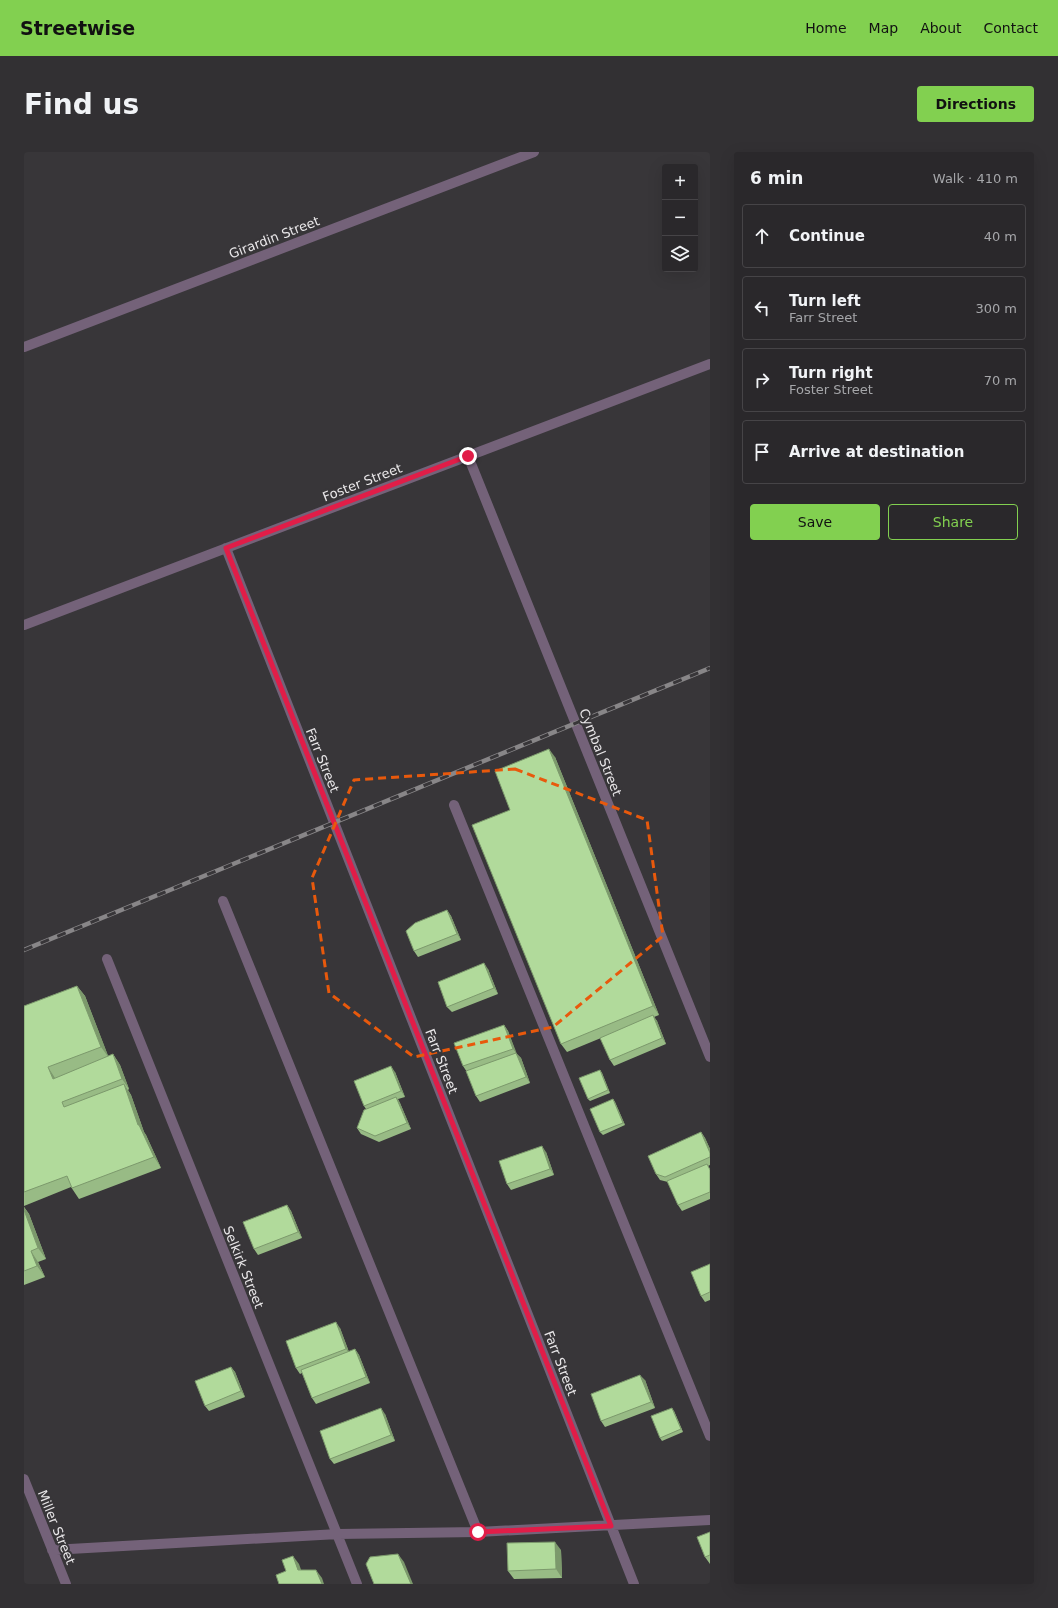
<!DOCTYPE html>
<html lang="en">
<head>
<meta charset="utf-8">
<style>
  :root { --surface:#2a282b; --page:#323033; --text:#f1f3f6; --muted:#a5a6a9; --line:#464447; --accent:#82d050 }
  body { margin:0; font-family:"DejaVu Sans",sans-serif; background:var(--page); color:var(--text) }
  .controls { position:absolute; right:12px; top:12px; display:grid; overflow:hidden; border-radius:4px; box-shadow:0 4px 16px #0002 }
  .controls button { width:36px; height:36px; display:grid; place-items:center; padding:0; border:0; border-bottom:1px solid var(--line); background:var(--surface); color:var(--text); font:20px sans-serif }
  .stop { position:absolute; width:12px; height:12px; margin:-9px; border:3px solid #e11d48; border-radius:50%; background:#fff }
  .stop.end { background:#e11d48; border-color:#fff; box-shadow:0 1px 4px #0008 }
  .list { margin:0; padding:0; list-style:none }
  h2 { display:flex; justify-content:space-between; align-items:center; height:52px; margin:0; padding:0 16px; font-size:17px }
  h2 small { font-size:13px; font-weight:400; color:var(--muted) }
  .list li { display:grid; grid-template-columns:26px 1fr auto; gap:12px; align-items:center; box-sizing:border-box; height:64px; margin:0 8px 8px; padding:0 8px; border:1px solid var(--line); border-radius:4px }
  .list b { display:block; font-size:15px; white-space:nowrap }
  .list p { margin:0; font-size:13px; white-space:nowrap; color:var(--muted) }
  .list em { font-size:13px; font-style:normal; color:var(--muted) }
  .actions { display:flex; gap:8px; padding:12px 16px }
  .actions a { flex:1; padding:9px 0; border:1px solid var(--accent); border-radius:4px; text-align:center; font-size:14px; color:var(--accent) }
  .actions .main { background:var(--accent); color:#111 }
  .icon { flex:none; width:22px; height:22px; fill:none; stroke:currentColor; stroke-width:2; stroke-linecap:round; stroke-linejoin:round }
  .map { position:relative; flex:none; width:686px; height:1432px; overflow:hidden; border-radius:4px }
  header { display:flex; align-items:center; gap:24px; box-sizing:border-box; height:56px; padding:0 20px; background:var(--accent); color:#111 }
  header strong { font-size:19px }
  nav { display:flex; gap:22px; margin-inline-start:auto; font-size:14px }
  .intro { display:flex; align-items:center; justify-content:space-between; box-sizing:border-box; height:96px; padding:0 24px }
  h1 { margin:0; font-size:28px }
  .button { padding:10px 18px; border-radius:4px; background:var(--accent); color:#111; font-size:14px; font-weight:700 }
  main { display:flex; gap:24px; padding:0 24px }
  aside { flex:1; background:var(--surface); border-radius:4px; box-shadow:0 4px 16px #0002 }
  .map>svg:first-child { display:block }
</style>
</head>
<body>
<header>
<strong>Streetwise</strong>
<nav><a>Home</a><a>Map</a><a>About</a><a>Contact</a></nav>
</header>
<div class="intro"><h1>Find us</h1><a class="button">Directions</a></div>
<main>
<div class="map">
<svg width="686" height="1432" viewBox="0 0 686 1432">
  <rect width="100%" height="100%" fill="#383639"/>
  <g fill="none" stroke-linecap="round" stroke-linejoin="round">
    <!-- minor -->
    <path stroke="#746279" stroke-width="10" d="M0 195 510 0
      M444 304 686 905
      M202 396 610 1432
      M0 473 686 212
      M430 653 686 1284
      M199 749 454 1380
      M83 807 333 1432
      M0 1327 42 1432
      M28 1398 314 1382 454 1380 686 1368"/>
    <!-- rail casing -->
    <g stroke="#888688" stroke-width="4.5">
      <path id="rail" d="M0 798 686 516"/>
    </g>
    <!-- rail -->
    <use href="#rail" stroke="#383639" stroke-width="3" stroke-dasharray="9" stroke-linecap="butt"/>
  </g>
  <!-- wall -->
  <path fill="#98bb85" d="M531 605 635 863 630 865 633 869 642 892 590 914 586 908 577 886 543 900 537 892 486 658Z
    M423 758 427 764 437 788 394 805 390 799Z
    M464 817 474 842 428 860 423 855Z
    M53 834 61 844 84 904 89 902 96 913 105 937 104 938 107 943 120 980 122 983 137 1016 55 1047 47 1035 0 1054V854Z
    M480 873 484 879 492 901 497 906 506 931 456 950 452 944 443 920 439 914Z
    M576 918 578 921 586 941 566 949 564 947Z
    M371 920 381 945 374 947 376 951 387 977 355 990 337 982 333 976 342 957 340 954Z
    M589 947 591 950 601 973 579 983 576 980Z
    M677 980 681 986 686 997V1013L684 1014 686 1017V1047L658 1059 654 1053 644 1030 636 1028 632 1022Z
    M522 1000 530 1023 487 1038 483 1032Z
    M263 1053 267 1059 278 1086 234 1103 230 1097Z
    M0 1055 5 1062 22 1107 14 1110 21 1125 0 1133Z
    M686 1112V1148L681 1150 677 1144Z
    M316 1176 325 1200 331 1197 335 1203 346 1231 292 1252 288 1246 278 1221 276 1222 272 1216Z
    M207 1215 211 1220 221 1245 185 1259 181 1254Z
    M621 1228 631 1256 581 1275 577 1269Z
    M650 1259 659 1280 638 1289 636 1286Z
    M361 1262 371 1289 310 1312 306 1307Z
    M686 1380V1412L681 1405Z
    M537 1398 538 1426 490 1427 484 1419Z"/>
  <!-- shaded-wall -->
  <path fill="#7c996c" d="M525 597 531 605 635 863 629 854Z
    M423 758 427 764 437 788 433 782Z
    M460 811 464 817 474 842 470 836Z
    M53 834 61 844 85 906 77 895Z
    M629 863 633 869 642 892 638 886Z
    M480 873 484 879 493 902 489 897Z
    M492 901 497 906 506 931 502 925Z
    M89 902 96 913 105 937 98 927Z
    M367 914 371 920 381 945 377 939Z
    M24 915 31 926 29 927Z
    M576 918 578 921 586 941 584 938Z
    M100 932 107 943 120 980 122 983 137 1016 130 1005 114 973Z
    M372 945 376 951 387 977 383 971Z
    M589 947 591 950 601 973 599 971Z
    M677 980 681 986 686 997V1001Z
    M518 994 522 1000 530 1023 526 1017Z
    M263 1053 267 1059 278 1086 274 1080Z
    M0 1055 5 1062 22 1107 14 1096 0 1058Z
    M7 1099 14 1110 21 1125 13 1114Z
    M312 1170 316 1176 326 1203 322 1197Z
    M331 1197 335 1203 346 1231 342 1225Z
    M207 1215 211 1220 221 1245 217 1239Z
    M616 1223 621 1228 631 1256 627 1250Z
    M357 1256 361 1262 371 1289 367 1283Z
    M648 1256 650 1259 659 1280 657 1277Z
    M531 1390 537 1398 538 1426 532 1417Z
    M374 1402 380 1410 389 1432H387Z
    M269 1404 275 1412 280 1426 274 1418Z
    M292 1418 298 1426 300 1432H298Z"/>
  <!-- building -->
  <path fill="#b1da9b" stroke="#7c996c" d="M525 597 629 854 537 892 448 673 486 658 471 619Z
    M423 758 433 782 390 799 382 779 391 771Z
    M460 811 470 836 423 855 414 830Z
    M53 834 77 895 24 915 29 927 89 902 98 927 38 950 40 955 100 932 114 973H115L130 1005 48 1036 43 1024 0 1040V854Z
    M629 863 638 886 586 908 576 886Z
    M480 873 489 897 439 914 430 891Z
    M492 901 502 925 452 944 442 919Z
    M367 914 377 939 340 954 330 929Z
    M576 918 584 938 564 947 555 926Z
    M372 945 383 971 351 984 333 976 340 958Z
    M589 947 599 971 576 980 566 957Z
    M677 980 686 1001V1005L641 1025 632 1022 624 1004Z
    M518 994 526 1017 483 1032 475 1009Z
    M683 1012 686 1018V1040L654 1053 643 1029Z
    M263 1053 274 1080 230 1097 219 1070Z
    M0 1058 14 1096 7 1099 13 1114 0 1119Z
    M686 1112V1140L677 1144 667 1120Z
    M312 1170 322 1197 272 1216 262 1189Z
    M331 1197 342 1225 288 1246 277 1218Z
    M207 1215 217 1239 181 1254 171 1229Z
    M616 1223 627 1250 577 1269 567 1242Z
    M357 1256 367 1283 306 1307 296 1279Z
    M648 1256 657 1277 636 1286 627 1264Z
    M686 1380V1403L681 1405 673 1385Z
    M531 1390 532 1417 484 1419 483 1391Z
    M374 1402 387 1432H350L342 1412 346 1405Z
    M269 1404 274 1418H292L298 1432H255L252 1423 262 1419 258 1408Z"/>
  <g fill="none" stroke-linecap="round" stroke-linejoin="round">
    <!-- route -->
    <path stroke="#e11d48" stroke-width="5" d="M444 304 202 396 587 1374 454 1380"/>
  </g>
  <!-- marked area -->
  <path fill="none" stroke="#e8590c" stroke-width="3" stroke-dasharray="8 5" stroke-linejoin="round" d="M491 617 623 668 639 784 529 875 390 905 305 841 288 726 330 628Z"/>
  <g text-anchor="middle" stroke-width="4" stroke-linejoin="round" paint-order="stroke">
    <!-- street labels -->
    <g font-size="13" fill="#e9e7e9" stroke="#383639">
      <text transform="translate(250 85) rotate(-21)" y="5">Girardin Street</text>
      <text transform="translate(338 330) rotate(-21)" y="5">Foster Street</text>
      <text transform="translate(577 600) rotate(68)" y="5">Cymbal Street</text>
      <text transform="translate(299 608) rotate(68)" y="5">Farr Street</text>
      <text transform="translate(418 909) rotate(69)" y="5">Farr Street</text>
      <text transform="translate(220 1115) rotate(68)" y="5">Selkirk Street</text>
      <text transform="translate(537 1211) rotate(69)" y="5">Farr Street</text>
      <text transform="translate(33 1375) rotate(68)" y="5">Miller Street</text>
    </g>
  </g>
</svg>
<div class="controls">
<button>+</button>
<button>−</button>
<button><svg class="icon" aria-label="layers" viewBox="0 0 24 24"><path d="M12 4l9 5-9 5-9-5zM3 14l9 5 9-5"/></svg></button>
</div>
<div class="stop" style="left:454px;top:1380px"></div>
<div class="stop end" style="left:444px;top:304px"></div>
</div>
<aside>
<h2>6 min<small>Walk · 410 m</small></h2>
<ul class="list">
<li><svg class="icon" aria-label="ahead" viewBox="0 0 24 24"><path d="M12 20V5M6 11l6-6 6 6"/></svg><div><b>Continue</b></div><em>40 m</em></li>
<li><svg class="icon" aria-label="left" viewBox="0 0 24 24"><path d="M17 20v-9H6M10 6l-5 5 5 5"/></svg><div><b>Turn left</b><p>Farr Street</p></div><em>300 m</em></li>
<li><svg class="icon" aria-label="right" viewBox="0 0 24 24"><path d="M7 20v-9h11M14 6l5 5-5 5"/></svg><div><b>Turn right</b><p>Foster Street</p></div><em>70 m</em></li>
<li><svg class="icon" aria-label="arrive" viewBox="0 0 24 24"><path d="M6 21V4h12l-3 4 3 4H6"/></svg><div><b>Arrive at destination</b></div></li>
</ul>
<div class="actions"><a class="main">Save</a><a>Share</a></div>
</aside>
</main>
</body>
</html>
